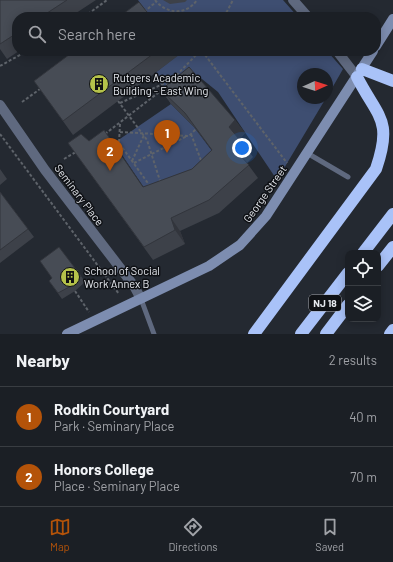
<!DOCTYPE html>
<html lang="en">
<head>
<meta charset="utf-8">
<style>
  :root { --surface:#1b1f25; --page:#24272d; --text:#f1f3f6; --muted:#a0a2a7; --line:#393d42; --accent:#b45309 }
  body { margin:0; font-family:Barlow,sans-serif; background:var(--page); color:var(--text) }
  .controls { position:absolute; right:12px; bottom:12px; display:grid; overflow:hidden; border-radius:8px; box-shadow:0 2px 10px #0003 }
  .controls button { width:36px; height:36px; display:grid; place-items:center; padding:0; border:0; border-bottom:1px solid var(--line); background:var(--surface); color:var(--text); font:20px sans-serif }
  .compass { position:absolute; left:297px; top:68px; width:36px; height:36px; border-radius:50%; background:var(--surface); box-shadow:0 2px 10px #0003; rotate:87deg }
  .you { position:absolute; left:242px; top:148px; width:14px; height:14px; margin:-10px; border:3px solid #fff; border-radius:50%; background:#1a73e8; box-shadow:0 0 0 6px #1a73e833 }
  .badge { display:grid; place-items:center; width:26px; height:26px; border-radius:50%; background:var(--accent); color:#fff; font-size:13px; font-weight:700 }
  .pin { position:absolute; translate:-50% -33px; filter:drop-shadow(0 1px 2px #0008) }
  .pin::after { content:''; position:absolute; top:21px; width:14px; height:12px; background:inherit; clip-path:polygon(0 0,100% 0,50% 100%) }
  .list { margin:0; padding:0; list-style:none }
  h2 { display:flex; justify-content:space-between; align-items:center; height:52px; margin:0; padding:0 16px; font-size:17px }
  h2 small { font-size:13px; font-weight:400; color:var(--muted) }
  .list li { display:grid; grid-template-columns:26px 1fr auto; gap:12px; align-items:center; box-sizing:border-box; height:60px; padding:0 16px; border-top:1px solid var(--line) }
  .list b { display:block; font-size:15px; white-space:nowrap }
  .list p { margin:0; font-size:13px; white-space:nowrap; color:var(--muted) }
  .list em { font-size:13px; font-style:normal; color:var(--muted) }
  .icon { flex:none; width:22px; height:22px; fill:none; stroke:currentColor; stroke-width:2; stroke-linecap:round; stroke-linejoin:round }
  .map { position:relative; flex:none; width:393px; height:334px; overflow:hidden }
  .search { position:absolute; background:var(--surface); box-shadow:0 2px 10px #0003; left:12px; right:12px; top:12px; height:44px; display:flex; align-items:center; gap:10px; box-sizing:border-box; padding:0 14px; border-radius:16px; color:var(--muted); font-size:15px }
  .sheet { height:172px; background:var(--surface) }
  nav { display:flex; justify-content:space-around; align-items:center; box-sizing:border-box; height:56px; border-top:1px solid var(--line); background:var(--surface); font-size:11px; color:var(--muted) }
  nav a { display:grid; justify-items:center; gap:2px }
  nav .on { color:var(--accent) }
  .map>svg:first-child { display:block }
</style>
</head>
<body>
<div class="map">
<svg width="393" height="334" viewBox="0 0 393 334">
  <rect width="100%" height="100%" fill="#242931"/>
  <!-- green -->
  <path fill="#3e4e71" d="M138 0H283L298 17H150Z
    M176 51H327L343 69 327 97V74H303V98H326L277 180 218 92 197 75 171 104 194 127 221 163 153 201 114 143 171 104 155 73 178 55Z"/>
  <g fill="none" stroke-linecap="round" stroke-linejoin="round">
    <!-- path -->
    <path stroke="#5e636a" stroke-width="2" stroke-dasharray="3 2" stroke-linecap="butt" d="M155 0C166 14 186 16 197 0
      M144 12 156 2
      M170 12 175 17
      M84 17 107 0
      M224 17 233 0
      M202 51 287 163
      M0 66 27 51
      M166 86 200 51
      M118 101 147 140 161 184
      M22 102 40 89
      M120 103 172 80
      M120 124 119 143 150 186
      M120 132 189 136 196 129
      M0 134 119 294
      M105 134 163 89
      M191 134 202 163
      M64 159 76 152
      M132 161 144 135
      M134 163 187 136
      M75 291 89 312"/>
    <!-- lane -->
    <path stroke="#5f697f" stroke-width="5" d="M307 153 348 177
      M141 299 154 334"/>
    <!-- street -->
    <path stroke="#5f697f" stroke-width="10" d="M293 0 308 17
      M337 51 357 77
      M0 105 45 170 134 286 141 299"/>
    <!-- secondary -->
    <path stroke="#7d8db0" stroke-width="10" d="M376 46 393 19
      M67 334 209 266 240 245 266 216 373 51"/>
    <!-- highway -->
    <path stroke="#a9c2f8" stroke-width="12" d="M362 69 393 81
      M363 253 393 214
      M378 266 393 247
      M254 334 376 169C393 119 378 118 357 77
      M301 334 348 273
      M326 334 348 305
      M390 334 393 330"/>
  </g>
  <!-- wall -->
  <path fill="#3d4149" d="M0 0H96L70 17H17V51H19L7 59 0 49Z
    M163 0H187L185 2 170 4Z
    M74 51H176L179 55 73 135 34 81Z
    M161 90 235 120 245 133 240 139 253 157 247 163 258 178 219 213 180 231 185 244 153 260 68 143 89 141 144 187 192 169 212 150 194 127 171 104Z
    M0 169 7 179 0 185Z
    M0 192 34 237 0 263Z
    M40 261 81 276 85 282 75 291 62 299 49 281 52 278Z"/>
  <!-- shaded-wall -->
  <path fill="#32353c" d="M235 120 245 133 239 140 229 127Z
    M171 218 180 231 185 244 175 230Z"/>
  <!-- building -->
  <path fill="#474c55" stroke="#32353c" d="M0 0H67L41 17H17V33L0 44Z
    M139 2 151 17H119Z
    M74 51H157L63 121 34 81Z
    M189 67 235 120 229 127 243 144 236 151 249 165 209 200 171 218 175 230 144 247 68 143 81 134 89 141 104 130 143 187 192 169 212 150 185 113 161 90Z
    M0 192 28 229 0 250Z
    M59 247 81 276 71 286 58 293 49 281 52 278 40 261Z"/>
  <!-- icons -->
  <defs>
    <g id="building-disc" transform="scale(1)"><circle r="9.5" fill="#b5c24a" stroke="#0f1115"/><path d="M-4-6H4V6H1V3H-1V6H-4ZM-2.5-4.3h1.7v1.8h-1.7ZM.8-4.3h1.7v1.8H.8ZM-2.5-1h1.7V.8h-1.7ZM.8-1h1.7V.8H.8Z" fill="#111"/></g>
  </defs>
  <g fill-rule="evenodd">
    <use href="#building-disc" x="99" y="84"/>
    <use href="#building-disc" x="70" y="277"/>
  </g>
  <g text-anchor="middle" stroke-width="3" stroke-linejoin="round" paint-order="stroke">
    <!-- shield labels -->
    <rect fill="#0f1115" stroke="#a6a8ae" stroke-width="1" x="309" y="295" width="32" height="16" rx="3"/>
    <g font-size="10" font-weight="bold" fill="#e6e9ef">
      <text x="325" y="307">NJ 18</text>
    </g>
    <!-- poi labels -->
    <g font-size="11" fill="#e6e9ef" stroke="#0f1115" text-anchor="start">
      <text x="113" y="82">Rutgers Academic<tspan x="113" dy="13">Building - East Wing</tspan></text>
      <text x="84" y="275">School of Social<tspan x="84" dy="13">Work Annex B</tspan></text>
    </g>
    <!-- street labels -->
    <g font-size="11" fill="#e6e9ef" stroke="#0f1115">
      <text transform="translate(265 194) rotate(-55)" y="4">George Street</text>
      <text transform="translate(79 195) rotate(53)" y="4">Seminary Place</text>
    </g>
  </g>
</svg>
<div class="controls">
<button><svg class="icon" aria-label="locate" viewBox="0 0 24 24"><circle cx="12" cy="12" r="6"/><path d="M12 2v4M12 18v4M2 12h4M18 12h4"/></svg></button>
<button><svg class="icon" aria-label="layers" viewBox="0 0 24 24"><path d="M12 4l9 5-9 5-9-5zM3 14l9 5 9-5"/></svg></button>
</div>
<svg class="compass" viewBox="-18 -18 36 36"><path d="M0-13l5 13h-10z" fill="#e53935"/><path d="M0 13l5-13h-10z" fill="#a0a2a7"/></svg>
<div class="you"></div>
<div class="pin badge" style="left:167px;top:153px">1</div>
<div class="pin badge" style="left:110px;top:171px">2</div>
<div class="search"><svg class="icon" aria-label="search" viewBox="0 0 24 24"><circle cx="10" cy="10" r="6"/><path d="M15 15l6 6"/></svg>Search here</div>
</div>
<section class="sheet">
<h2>Nearby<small>2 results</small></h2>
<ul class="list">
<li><span class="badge">1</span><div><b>Rodkin Courtyard</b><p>Park · Seminary Place</p></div><em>40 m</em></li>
<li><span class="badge">2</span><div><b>Honors College</b><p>Place · Seminary Place</p></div><em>70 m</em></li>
</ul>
</section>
<nav>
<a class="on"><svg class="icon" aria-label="map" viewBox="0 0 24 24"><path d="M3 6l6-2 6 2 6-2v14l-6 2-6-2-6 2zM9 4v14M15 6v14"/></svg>Map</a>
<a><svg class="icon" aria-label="directions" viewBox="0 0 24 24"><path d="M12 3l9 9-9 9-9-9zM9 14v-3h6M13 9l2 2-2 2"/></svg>Directions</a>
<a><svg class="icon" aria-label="saved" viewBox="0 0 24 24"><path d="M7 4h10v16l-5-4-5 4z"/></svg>Saved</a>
</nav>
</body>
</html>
